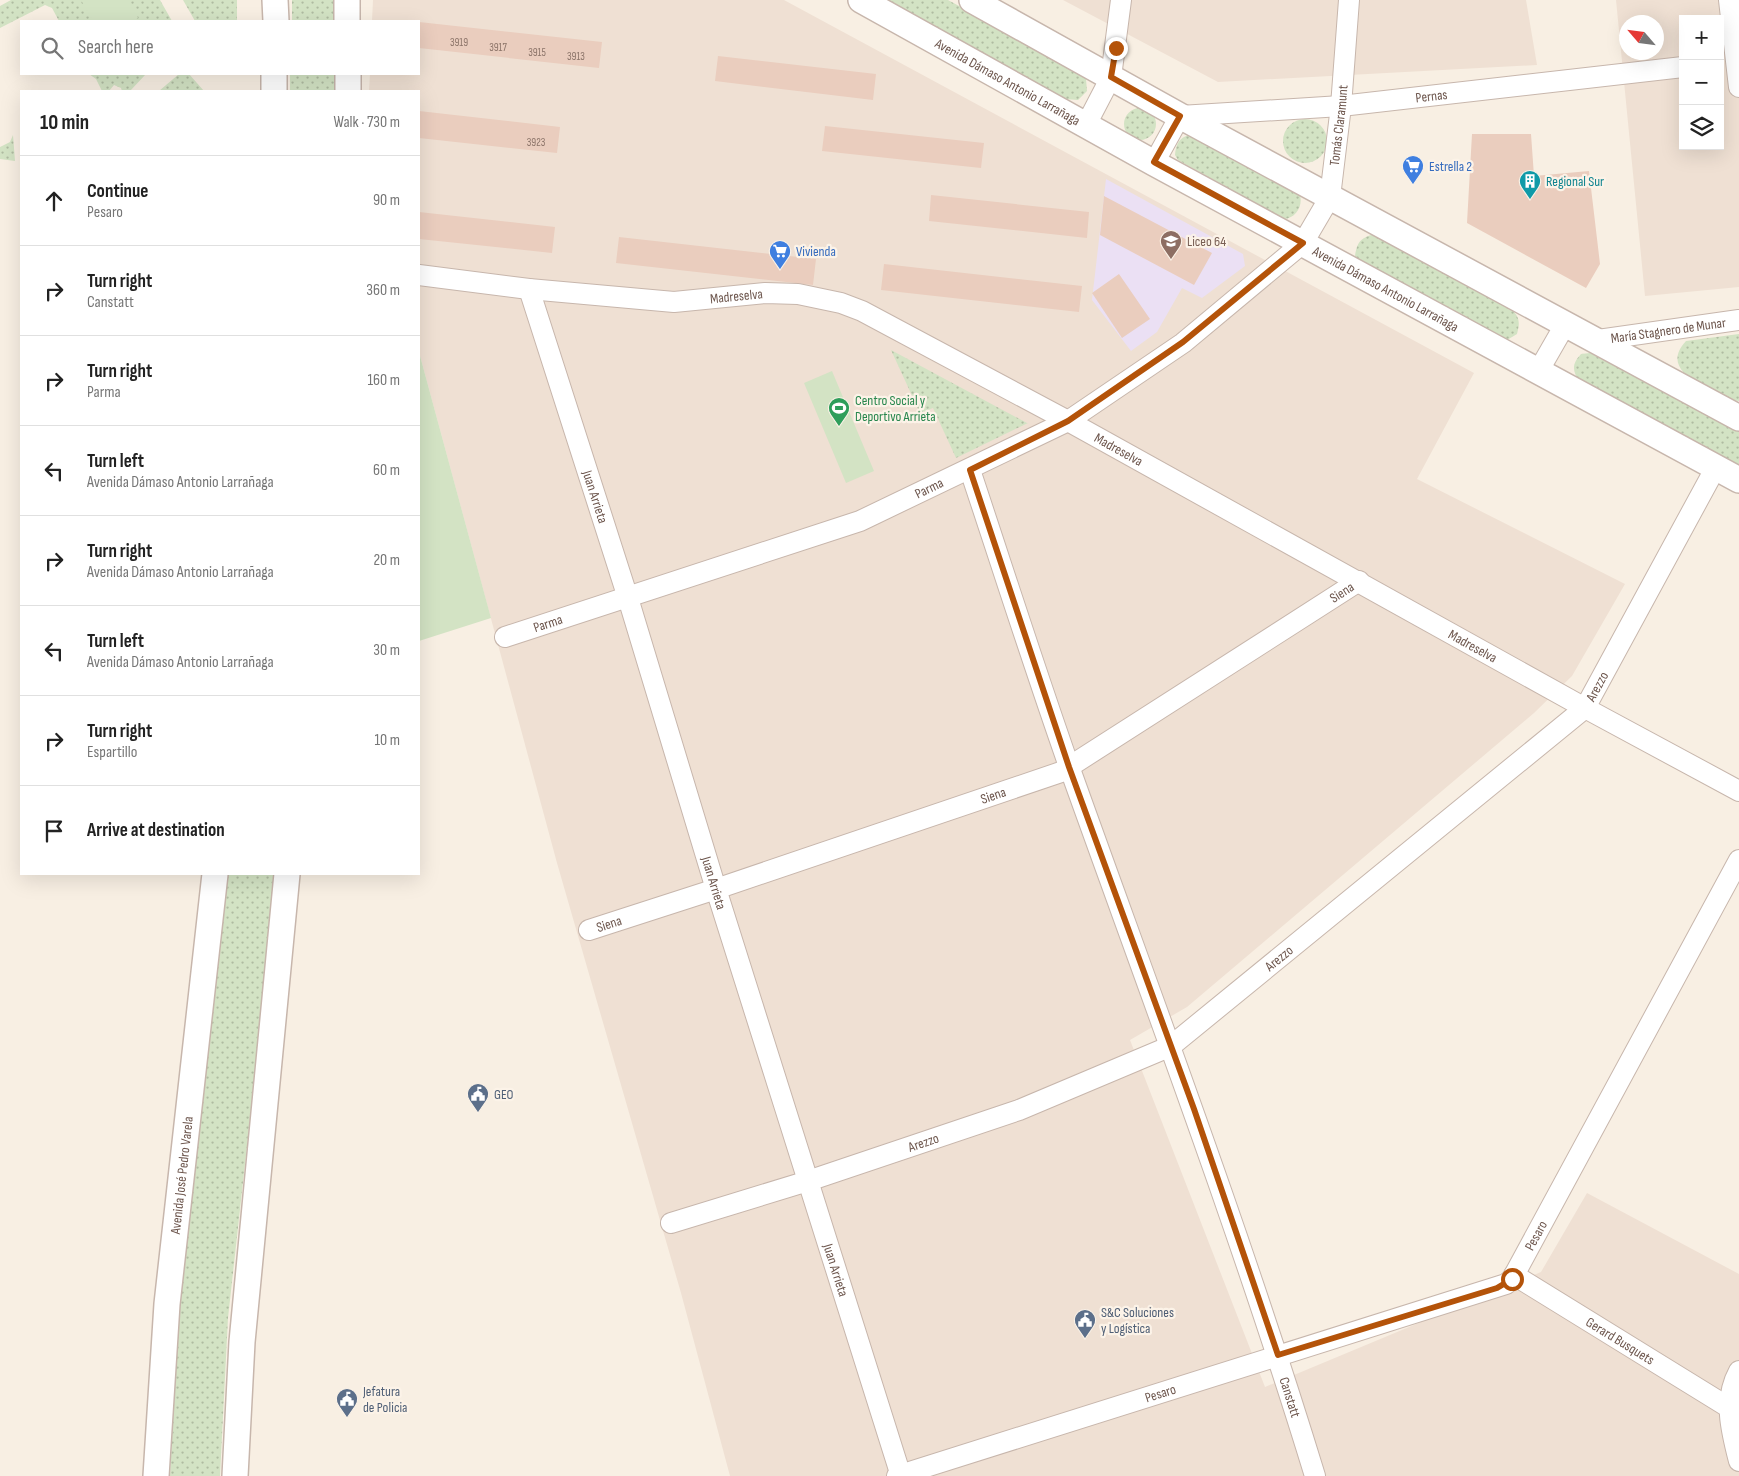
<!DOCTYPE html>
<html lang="en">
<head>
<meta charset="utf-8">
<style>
  :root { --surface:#fff; --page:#f6f6f6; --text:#222; --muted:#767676; --line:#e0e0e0 }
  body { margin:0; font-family:"Sofia Sans Condensed",sans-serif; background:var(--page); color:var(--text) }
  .controls { position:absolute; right:15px; top:15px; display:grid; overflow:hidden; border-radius:0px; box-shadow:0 5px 20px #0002 }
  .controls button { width:45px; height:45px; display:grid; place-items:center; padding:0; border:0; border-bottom:1px solid var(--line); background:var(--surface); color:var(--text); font:25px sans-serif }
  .compass { position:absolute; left:1619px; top:15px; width:45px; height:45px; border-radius:50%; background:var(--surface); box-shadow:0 5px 20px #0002; rotate:298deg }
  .stop { position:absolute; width:15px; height:15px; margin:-11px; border:4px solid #b45309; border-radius:50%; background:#fff }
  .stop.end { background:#b45309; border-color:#fff; box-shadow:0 1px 5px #0008 }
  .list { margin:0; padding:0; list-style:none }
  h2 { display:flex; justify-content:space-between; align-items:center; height:65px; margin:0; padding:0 20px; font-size:21px }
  h2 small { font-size:16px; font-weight:400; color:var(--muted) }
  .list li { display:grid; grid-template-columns:32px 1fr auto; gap:15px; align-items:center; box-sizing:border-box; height:90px; padding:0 20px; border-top:1px solid var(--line) }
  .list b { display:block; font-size:19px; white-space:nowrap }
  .list p { margin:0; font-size:16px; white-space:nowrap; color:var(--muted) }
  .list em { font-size:16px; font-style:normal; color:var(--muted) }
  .icon { flex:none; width:28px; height:28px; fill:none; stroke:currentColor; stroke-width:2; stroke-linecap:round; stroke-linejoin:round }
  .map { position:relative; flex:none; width:1739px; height:1476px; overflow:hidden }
  .search { position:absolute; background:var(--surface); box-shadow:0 5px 20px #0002; left:20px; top:20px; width:400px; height:55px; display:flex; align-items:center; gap:12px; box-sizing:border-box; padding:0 18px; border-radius:0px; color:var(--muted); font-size:19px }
  .panel { position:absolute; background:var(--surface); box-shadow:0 5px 20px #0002; left:20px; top:90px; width:400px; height:785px; border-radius:0px }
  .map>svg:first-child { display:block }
</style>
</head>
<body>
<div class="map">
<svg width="1739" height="1476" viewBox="0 0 1739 1476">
  <defs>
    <pattern id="grass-dots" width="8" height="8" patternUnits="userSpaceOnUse" patternTransform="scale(1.25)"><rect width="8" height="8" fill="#d3e3c4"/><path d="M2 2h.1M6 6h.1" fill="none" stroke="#afbba1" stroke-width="1.8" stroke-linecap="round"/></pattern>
  </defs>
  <rect width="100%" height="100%" fill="#f8efe3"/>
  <!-- residential -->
  <path fill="#efe0d3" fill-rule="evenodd" d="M373 0H784L1474 373 1417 479 1625 584 1572 676 1534 713 1187 1007 1130 1040 1265 1387 1541 1272 1587 1193 1739 1274V1476H730L681 1293 557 863 419 352V91H369L370 74H419V21H372Z
    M1063 0H1526L1537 65 1218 82Z
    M1616 0H1739V287L1645 296ZM1683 19H1720V146H1683ZM1626 22H1656V52H1626Z"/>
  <!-- education -->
  <path fill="#ebe0f4" d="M1106 179 1243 254 1245 266 1202 298 1182 288 1157 332 1131 351 1092 300Z"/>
  <!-- grass -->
  <path fill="url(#grass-dots)" d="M11 0H160L172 21H59L52 8 45 5 0 28V6Z
    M183 0H237V21H195Z
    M292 0H338L339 21H292Z
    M882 0H948L1079 71 1086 79 1087 91 1078 100 1065 99Z
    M89 74H146L130 91H122L121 88 114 85 109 91H102L96 79Z
    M179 74H189L204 91H159Z
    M290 74H338L337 91H290Z
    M1124 124a16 16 0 1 1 32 0a16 16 0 1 1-32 0Z
    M1283 141a22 22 0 1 1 44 0a22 22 0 1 1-44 0Z
    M13 135 15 161 0 159V147L10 142Z
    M1189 135 1300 195C1303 206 1296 218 1284 219L1178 160 1175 155C1176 144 1179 138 1189 135Z
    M1371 235 1379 236 1511 309C1520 317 1520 323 1517 334L1507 340 1498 338 1361 262 1355 256C1357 244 1359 239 1371 235Z
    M1739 334V401L1731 400C1709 388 1657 372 1686 341Z
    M891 350 1027 423H1028L956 458 933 408 920 413Z
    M1590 353 1739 432V469L1579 381C1572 370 1572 364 1581 354Z
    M227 874H277L228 1318 220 1476H170L179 1304Z"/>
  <!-- garden -->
  <path fill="#d3e3c4" d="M81 0H128L138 18 132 21H93Z
    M419 352 491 618 419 641Z
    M832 371 874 471 846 483 804 383Z"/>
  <!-- building -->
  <path fill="#eacdbe" d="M419 22 602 42 599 68 419 48Z
    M718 56 876 74 873 100 715 81Z
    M419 111 560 127 557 153 419 138Z
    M825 126 984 143 981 168 822 151Z
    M1472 134H1531L1534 176 1589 171 1600 264 1586 288 1467 223Z
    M931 195 1089 212 1087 238 929 221Z
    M1104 196 1212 253 1194 285 1100 235Z
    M419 212 555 227 552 253 419 239Z
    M619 237 816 259 813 285 616 263Z
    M884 264 1082 286 1079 312 881 290Z
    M1119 274 1150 319 1122 338 1092 293Z"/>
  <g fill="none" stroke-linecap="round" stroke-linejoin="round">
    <!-- minor casing -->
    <g stroke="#c7b6ac" stroke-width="22">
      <g id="minor">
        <path d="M1729 0 1739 87"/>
        <path d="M1086 125 1111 77 1121 0"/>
        <path id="s1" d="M1154 163 1180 116 1341 106 1683 67"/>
        <path id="s2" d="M419 275 529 289 674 302 765 293 798 294 841 303 862 311 1068 421 1585 708 1739 791"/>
        <path id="s3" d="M529 289 628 598 716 889 901 1476"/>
        <path id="s4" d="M1598 340 1739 320"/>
        <path d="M1539 370 1566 323"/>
        <path id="s5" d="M970 470C1003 569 1035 670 1070 769 1154 1004 1242 1237 1315 1476"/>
        <path id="s6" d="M505 637 860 521 1068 421 1183 343 1303 243 1330 197 1341 106 1349 0"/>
        <path id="s7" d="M589 930 716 889 1061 772 1359 581"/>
        <path id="s8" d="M671 1223 808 1181 1019 1110 1171 1046 1585 708 1716 467"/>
        <path id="s9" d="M1514 1275 1728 1407"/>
        <path d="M1739 1371C1723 1400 1731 1430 1739 1461"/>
        <path id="s10" d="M897 1476 1506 1284 1512 1279 1739 860"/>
      </g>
    </g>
    <!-- tertiary casing -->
    <g stroke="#c7b6ac" stroke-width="28">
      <g id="tertiary">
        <path d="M275 0 276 21"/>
        <path d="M347 0V21"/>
        <path id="s11" d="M861 0 1154 163 1739 480"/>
        <path d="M972 0 1180 116 1739 418"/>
        <path d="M348 74V91"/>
        <path d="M274 91V74"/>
        <path id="s12" d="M156 1476 167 1304 215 874"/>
        <path d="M235 1476 242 1342 287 874"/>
      </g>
    </g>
    <!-- minor -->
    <use href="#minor" stroke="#fff" stroke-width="20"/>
    <!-- tertiary -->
    <use href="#tertiary" stroke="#fff" stroke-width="25"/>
  </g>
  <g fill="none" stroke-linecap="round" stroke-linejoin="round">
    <!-- route -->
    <path stroke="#b45309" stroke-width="6" d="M1116 48 1111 77 1180 116 1154 162 1303 243 1183 342 1068 421 970 470 1069 767 1194 1109 1278 1355 1497 1288 1512 1279"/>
  </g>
  <!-- icons -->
  <defs>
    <g id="supermarket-pin" transform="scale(1.125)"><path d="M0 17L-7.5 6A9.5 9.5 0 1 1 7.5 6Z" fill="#3f7fe0" stroke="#fcf3e8"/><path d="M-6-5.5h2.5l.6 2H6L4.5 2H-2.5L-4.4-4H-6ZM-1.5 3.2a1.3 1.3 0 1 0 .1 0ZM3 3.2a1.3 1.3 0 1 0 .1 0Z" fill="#fff"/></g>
    <g id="building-pin" transform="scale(1.125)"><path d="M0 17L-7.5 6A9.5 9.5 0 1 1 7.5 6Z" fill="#0f9aa8" stroke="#fcf3e8"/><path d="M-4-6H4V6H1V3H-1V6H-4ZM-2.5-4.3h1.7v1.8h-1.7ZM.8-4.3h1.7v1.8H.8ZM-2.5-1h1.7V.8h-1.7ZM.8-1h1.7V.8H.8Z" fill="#fff"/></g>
    <g id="school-pin" transform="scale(1.125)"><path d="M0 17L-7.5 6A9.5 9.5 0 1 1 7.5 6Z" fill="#8d6e63" stroke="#fcf3e8"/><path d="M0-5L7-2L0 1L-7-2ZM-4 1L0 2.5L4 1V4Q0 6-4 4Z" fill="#fff"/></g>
    <g id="stadium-pin" transform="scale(1.125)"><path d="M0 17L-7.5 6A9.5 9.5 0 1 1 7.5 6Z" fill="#2e9e5b" stroke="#fcf3e8"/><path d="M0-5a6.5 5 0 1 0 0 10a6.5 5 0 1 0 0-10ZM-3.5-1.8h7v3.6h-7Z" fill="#fff"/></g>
    <g id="civic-pin" transform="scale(1.125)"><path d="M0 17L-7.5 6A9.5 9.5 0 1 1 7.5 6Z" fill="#5c6f8a" stroke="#fcf3e8"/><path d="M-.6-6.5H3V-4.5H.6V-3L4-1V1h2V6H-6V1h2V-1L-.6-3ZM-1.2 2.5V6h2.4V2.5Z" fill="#fff"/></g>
  </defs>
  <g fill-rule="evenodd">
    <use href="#supermarket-pin" x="1413" y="166"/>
    <use href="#building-pin" x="1530" y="181"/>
    <use href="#school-pin" x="1171" y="241"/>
    <use href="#supermarket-pin" x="780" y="251"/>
    <use href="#stadium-pin" x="839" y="408"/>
    <use href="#civic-pin" x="478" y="1094"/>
    <use href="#civic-pin" x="1085" y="1320"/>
    <use href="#civic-pin" x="347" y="1399"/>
  </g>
  <g text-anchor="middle" stroke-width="4.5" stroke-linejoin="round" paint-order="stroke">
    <!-- number labels -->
    <g font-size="11" fill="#8c7469">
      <text x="459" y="46">3919</text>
      <text x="498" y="51">3917</text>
      <text x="537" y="56">3915</text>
      <text x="576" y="60">3913</text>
      <text x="536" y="146">3923</text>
    </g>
    <!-- street labels -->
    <g font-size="14" fill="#6d564d" stroke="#fcf3e8">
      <text dy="5" stroke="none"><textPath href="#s11" startOffset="168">Avenida Dámaso Antonio Larrañaga</textPath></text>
      <text dy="5" stroke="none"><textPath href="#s1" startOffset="306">Pernas</textPath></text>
      <text dy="5" stroke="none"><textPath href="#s6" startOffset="1025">Tomás Claramunt</textPath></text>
      <text dy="5" stroke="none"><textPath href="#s11" startOffset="599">Avenida Dámaso Antonio Larrañaga</textPath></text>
      <text dy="5" stroke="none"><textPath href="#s2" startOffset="319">Madreselva</textPath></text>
      <text dy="5" stroke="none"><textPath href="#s4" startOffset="71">María Stagnero de Munar</textPath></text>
      <text dy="5" stroke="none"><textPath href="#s2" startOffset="739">Madreselva</textPath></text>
      <text dy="5" stroke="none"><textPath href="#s6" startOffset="450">Parma</textPath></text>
      <text dy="5" stroke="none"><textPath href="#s3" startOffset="218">Juan Arrieta</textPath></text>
      <text dy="5" stroke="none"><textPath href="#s7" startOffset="831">Siena</textPath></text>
      <text dy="5" stroke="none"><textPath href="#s6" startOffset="45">Parma</textPath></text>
      <text dy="5" stroke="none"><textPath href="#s2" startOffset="1144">Madreselva</textPath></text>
      <text dy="5" stroke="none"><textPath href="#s8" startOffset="1090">Arezzo</textPath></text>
      <text dy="5" stroke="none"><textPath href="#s7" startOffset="426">Siena</textPath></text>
      <text dy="5" stroke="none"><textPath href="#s3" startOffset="622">Juan Arrieta</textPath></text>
      <text dy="5" stroke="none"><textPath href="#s7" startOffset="21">Siena</textPath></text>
      <text dy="5" stroke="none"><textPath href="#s8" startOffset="670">Arezzo</textPath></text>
      <text dy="5" stroke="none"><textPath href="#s8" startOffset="265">Arezzo</textPath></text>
      <text dy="5" stroke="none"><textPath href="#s12" startOffset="302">Avenida José Pedro Varela</textPath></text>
      <text dy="5" stroke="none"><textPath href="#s10" startOffset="696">Pesaro</textPath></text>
      <text dy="5" stroke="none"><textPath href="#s3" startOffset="1028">Juan Arrieta</textPath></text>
      <text dy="5" stroke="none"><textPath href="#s9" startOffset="125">Gerard Busquets</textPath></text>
      <text dy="5" stroke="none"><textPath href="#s10" startOffset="276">Pesaro</textPath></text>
      <text dy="5" stroke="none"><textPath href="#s5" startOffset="981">Canstatt</textPath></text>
    </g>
    <!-- shop labels -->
    <g font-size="14" fill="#366cbe" stroke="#fcf3e8" text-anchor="start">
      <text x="1429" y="171">Estrella 2</text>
      <text x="796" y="256">Vivienda</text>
    </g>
    <!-- culture labels -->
    <g font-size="14" fill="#0d838f" stroke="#fcf3e8" text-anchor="start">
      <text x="1546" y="186">Regional Sur</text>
    </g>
    <!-- education labels -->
    <g font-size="14" fill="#785e54" stroke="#fcf3e8" text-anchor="start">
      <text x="1187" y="246">Liceo 64</text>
    </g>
    <!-- leisure labels -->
    <g font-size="14" fill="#27864d" stroke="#fcf3e8" text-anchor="start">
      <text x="855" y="405">Centro Social y<tspan x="855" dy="16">Deportivo Arrieta</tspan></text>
    </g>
    <!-- service labels -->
    <g font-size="14" fill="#4e5e75" stroke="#fcf3e8" text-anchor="start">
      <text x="494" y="1099">GEO</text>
      <text x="1101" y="1317">S&amp;C Soluciones<tspan x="1101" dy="16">y Logística</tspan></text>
      <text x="363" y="1396">Jefatura<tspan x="363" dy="16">de Policia</tspan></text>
    </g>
  </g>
</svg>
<div class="controls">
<button>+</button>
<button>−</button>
<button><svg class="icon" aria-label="layers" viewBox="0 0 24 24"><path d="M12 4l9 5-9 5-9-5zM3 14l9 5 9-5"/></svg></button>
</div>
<svg class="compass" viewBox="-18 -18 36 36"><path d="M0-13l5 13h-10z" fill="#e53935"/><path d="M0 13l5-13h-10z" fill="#767676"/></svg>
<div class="stop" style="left:1512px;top:1279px"></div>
<div class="stop end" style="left:1116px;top:48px"></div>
<div class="search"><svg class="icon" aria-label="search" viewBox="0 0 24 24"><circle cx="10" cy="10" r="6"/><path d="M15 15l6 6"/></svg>Search here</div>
<section class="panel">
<h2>10 min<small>Walk · 730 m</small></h2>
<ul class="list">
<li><svg class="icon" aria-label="ahead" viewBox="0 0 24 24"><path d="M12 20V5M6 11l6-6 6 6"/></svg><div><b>Continue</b><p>Pesaro</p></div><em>90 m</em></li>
<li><svg class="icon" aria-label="right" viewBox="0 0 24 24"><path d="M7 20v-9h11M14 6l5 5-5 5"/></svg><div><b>Turn right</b><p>Canstatt</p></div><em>360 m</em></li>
<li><svg class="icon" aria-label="right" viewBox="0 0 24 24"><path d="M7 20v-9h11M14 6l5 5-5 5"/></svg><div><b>Turn right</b><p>Parma</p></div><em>160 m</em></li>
<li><svg class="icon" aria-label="left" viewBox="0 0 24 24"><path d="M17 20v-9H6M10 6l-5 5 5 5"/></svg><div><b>Turn left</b><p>Avenida Dámaso Antonio Larrañaga</p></div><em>60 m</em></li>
<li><svg class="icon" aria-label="right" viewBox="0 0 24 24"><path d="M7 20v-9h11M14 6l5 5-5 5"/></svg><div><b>Turn right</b><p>Avenida Dámaso Antonio Larrañaga</p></div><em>20 m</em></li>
<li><svg class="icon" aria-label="left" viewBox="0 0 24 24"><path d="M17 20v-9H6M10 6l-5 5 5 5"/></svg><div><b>Turn left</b><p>Avenida Dámaso Antonio Larrañaga</p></div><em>30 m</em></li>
<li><svg class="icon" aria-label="right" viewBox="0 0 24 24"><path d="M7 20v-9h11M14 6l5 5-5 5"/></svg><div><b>Turn right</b><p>Espartillo</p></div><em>10 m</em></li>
<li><svg class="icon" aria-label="arrive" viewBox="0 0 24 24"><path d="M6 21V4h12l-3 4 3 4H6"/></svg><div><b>Arrive at destination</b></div></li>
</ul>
</section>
</div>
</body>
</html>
